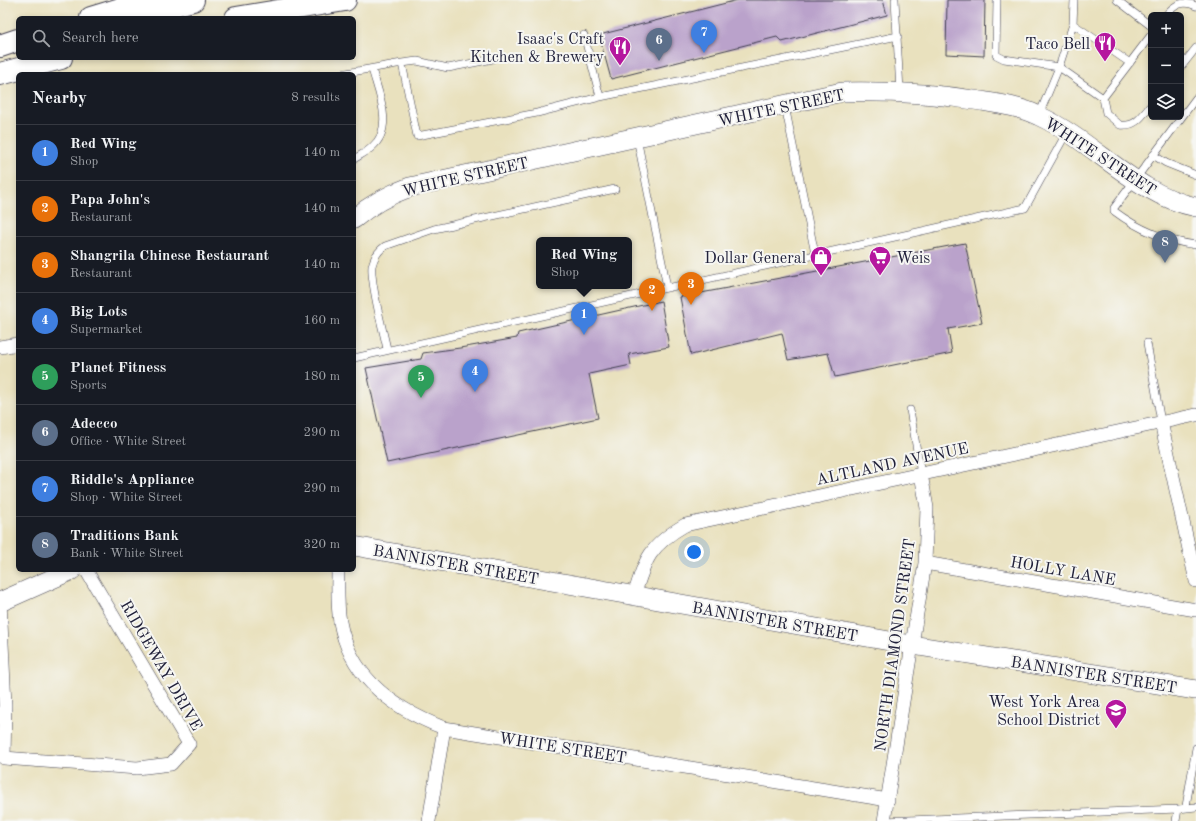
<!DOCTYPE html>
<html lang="en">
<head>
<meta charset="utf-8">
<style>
  :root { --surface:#171b24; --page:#242831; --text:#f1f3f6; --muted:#9ea1a6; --line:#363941; --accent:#d690ce }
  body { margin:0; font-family:"Old Standard TT",serif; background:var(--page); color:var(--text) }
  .controls { position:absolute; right:12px; top:12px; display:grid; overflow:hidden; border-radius:6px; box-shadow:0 2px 6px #0003 }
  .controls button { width:36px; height:36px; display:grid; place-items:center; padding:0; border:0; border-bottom:1px solid var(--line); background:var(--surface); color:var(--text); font:20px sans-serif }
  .you { position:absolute; left:694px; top:552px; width:14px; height:14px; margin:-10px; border:3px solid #fff; border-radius:50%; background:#1a73e8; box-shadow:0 0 0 6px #1a73e833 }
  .badge { display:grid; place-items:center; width:26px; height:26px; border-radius:50%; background:var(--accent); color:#fff; font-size:13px; font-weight:700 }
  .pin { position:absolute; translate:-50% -33px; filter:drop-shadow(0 1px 2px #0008) }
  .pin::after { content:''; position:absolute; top:21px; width:14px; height:12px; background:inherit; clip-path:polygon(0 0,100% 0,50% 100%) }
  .popup { position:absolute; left:536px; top:237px; width:96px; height:52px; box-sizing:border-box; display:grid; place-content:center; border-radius:6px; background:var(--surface); filter:drop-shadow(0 1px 3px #0005); font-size:13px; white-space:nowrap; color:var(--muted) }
  .popup b { font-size:15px; color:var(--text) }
  .popup::after { content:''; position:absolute; left:50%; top:100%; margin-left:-8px; border:8px solid transparent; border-top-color:var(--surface) }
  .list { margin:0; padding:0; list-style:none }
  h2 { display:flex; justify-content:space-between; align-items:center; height:52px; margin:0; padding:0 16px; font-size:17px }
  h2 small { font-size:13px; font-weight:400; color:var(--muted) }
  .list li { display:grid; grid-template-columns:26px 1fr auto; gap:12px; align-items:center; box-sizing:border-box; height:56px; padding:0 16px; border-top:1px solid var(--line) }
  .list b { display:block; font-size:15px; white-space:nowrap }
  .list p { margin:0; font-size:13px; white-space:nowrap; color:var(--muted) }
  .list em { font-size:13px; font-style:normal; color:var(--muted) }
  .icon { flex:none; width:22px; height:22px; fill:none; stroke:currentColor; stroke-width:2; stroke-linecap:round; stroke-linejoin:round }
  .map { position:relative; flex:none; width:1196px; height:821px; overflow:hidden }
  .search { position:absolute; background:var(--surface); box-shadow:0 2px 6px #0003; left:16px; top:16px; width:340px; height:44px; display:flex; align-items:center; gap:10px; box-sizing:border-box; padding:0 14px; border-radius:6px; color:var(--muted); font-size:15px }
  .panel { position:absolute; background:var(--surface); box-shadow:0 2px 6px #0003; left:16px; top:72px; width:340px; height:500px; border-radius:6px }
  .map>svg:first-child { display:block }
</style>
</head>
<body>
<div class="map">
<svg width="1196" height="821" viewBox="0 0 1196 821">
  <rect width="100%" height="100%" fill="#f6f6f2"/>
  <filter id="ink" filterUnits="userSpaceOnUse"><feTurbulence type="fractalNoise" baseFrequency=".025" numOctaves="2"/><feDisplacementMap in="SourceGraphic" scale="8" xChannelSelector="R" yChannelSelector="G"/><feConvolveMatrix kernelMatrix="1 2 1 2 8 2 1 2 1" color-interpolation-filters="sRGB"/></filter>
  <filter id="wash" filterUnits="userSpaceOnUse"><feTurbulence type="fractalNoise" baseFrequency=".012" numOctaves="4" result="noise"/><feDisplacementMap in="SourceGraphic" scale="16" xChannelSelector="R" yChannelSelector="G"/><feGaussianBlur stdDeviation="0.9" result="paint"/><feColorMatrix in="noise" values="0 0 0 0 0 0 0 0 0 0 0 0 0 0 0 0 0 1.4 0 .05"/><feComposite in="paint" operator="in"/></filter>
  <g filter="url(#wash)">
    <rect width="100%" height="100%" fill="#e9e1be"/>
    <g id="blocks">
      <!-- building -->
      <path fill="#baa2cb" d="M738 0H883L887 15 782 42 777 37 611 79 599 35Z
        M947 0H985L984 56 946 54Z
        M965 243 982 323 948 329 952 353 835 377 828 353 788 360 782 333 691 355 680 297Z
        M661 301 669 347 629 354 631 365 589 374 598 418 387 463 366 368 421 359 423 353 460 348 517 338 518 333Z"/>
    </g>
  </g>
  <g filter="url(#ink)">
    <use href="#blocks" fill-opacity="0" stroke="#403f4f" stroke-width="1"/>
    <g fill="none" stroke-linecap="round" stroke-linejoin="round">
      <!-- lane casing -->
      <g stroke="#403f4f" stroke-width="8">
        <path id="lane" d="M895 0 900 91
          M997 0 996 55 1004 59 1059 67 1103 98 1151 35
          M1117 0 1151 26
          M1166 15C1175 4 1183 0 1196 6
          M1073 24 1130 63
          M584 35 600 97
          M402 63 417 61 448 68 493 59
          M1181 67 1196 48
          M341 74 402 63 417 136 537 113 600 97 898 36
          M1103 98 1106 113 1120 125C1136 127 1142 116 1151 105
          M1196 98 1114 208V211C1138 229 1166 241 1196 245
          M785 106 815 254
          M1039 115 1059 67 1073 24 1074 0
          M637 138 667 287
          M1153 155 1166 163 1196 175
          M354 159C360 155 367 152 372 147 395 128 378 92 372 69
          M1147 343 1161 422
          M387 349C383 330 370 283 372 266 374 257 378 251 385 246L434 229 615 189
          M354 358 1025 208 1067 132
          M910 410 921 474
          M1186 806 1196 748
          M884 821 1178 809
          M1176 821 1178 809 1196 807"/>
      </g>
      <!-- street casing -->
      <g stroke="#403f4f" stroke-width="14">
        <path id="street" d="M0 347 18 344
          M1161 422 1196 581
          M925 563 1196 610
          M338 570C338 587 337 605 340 622 350 678 394 709 444 728L888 800
          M634 596C645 559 650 545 685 525L1196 415
          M0 602 5 705 4 758 137 768 171 764 189 744 86 570
          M429 821 444 728
          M884 821 925 563 927 508 921 474"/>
      </g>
      <!-- secondary casing -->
      <g stroke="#403f4f" stroke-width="20">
        <path id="secondary" d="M354 219C371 204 388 195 410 187L842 92C890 91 932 93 981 101 1000 104 1021 107 1039 116 1094 141 1136 195 1196 207
          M354 546 912 645 1196 690
          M0 602 72 570"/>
      </g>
      <!-- highway casing -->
      <g stroke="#403f4f" stroke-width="24">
        <path id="highway" d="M91 18 140 3
          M126 18 193 0
          M236 18 345 0
          M0 46 18 40
          M0 74 61 58"/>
      </g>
      <!-- lane -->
      <use href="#lane" stroke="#fff" stroke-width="7"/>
      <!-- street -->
      <use href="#street" stroke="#fff" stroke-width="13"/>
      <!-- secondary -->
      <use href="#secondary" stroke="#fff" stroke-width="19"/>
      <!-- highway -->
      <use href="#highway" stroke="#fff" stroke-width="22"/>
    </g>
  </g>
  <!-- icons -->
  <defs>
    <g id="restaurant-pin" transform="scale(1.15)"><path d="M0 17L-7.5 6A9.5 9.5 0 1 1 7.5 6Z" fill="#b5179e" stroke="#f6f6f2"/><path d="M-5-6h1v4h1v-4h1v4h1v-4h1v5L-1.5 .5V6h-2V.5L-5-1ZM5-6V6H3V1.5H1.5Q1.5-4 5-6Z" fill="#fff"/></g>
    <g id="shop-pin" transform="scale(1.15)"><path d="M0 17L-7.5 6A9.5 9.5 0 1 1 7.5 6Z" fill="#b5179e" stroke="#f6f6f2"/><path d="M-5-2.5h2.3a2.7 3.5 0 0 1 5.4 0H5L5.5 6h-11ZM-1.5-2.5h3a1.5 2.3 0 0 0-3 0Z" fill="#fff"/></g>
    <g id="supermarket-pin" transform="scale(1.15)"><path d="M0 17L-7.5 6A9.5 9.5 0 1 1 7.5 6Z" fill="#b5179e" stroke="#f6f6f2"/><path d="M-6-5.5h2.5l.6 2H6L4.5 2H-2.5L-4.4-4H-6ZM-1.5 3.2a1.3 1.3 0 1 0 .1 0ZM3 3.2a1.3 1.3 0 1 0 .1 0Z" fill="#fff"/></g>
    <g id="school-pin" transform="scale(1.15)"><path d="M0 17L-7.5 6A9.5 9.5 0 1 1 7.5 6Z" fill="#b5179e" stroke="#f6f6f2"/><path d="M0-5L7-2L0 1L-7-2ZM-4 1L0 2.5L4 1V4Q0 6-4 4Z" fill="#fff"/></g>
  </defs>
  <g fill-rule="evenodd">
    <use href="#restaurant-pin" x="1105" y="43"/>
    <use href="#restaurant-pin" x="620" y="47"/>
    <use href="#shop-pin" x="821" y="257"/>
    <use href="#supermarket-pin" x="880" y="257"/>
    <use href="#school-pin" x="1116" y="710"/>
  </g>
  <g text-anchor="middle" stroke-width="4" stroke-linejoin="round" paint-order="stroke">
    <!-- poi labels -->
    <g font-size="16" fill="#22223b" stroke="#f6f6f2" text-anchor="end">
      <text x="604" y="44">Isaac's Craft<tspan x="604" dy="18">Kitchen &amp; Brewery</tspan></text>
      <text x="1090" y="49">Taco Bell</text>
      <text x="806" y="263">Dollar General</text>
      <text x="896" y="263" text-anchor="start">Weis</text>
      <text x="1100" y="707">West York Area<tspan x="1100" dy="18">School District</tspan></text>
    </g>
    <!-- street labels -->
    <g font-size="16" fill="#22223b" stroke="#f6f6f2">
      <text transform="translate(781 107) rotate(-12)" y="6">WHITE STREET</text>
      <text transform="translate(1101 156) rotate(33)" y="6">WHITE STREET</text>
      <text transform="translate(465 176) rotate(-13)" y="6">WHITE STREET</text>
      <text transform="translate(892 463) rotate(-12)" y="6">ALTLAND AVENUE</text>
      <text transform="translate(456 564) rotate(10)" y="6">BANNISTER STREET</text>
      <text transform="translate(1063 570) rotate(10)" y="6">HOLLY LANE</text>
      <text transform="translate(775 621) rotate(10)" y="6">BANNISTER STREET</text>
      <text transform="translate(894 645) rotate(-82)" y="6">NORTH DIAMOND STREET</text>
      <text transform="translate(162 665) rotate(60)" y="6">RIDGEWAY DRIVE</text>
      <text transform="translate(1094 674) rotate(9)" y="6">BANNISTER STREET</text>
      <text transform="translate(563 747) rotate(9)" y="6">WHITE STREET</text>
    </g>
  </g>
</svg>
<div class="controls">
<button>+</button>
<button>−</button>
<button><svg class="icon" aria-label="layers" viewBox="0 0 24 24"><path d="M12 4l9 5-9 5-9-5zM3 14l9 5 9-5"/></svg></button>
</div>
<div class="you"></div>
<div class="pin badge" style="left:584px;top:335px;background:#3f7fe0">1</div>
<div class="popup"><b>Red Wing</b>Shop</div>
<div class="pin badge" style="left:652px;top:311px;background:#e8710a">2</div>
<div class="pin badge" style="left:691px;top:305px;background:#e8710a">3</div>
<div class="pin badge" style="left:475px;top:392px;background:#3f7fe0">4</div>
<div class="pin badge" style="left:421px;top:398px;background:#2e9e5b">5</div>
<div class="pin badge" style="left:659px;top:61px;background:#5c6f8a">6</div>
<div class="pin badge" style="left:704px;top:53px;background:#3f7fe0">7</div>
<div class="pin badge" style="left:1165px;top:263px;background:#5c6f8a">8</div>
<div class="search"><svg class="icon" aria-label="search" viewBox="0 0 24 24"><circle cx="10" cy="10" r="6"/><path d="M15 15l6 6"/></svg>Search here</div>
<section class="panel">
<h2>Nearby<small>8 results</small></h2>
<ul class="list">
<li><span class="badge" style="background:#3f7fe0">1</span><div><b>Red Wing</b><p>Shop</p></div><em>140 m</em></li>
<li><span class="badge" style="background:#e8710a">2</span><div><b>Papa John's</b><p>Restaurant</p></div><em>140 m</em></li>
<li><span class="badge" style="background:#e8710a">3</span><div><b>Shangrila Chinese Restaurant</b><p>Restaurant</p></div><em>140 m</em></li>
<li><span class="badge" style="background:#3f7fe0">4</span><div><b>Big Lots</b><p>Supermarket</p></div><em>160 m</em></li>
<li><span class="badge" style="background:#2e9e5b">5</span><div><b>Planet Fitness</b><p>Sports</p></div><em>180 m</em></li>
<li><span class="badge" style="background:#5c6f8a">6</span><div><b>Adecco</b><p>Office · White Street</p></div><em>290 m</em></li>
<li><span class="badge" style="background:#3f7fe0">7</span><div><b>Riddle's Appliance</b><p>Shop · White Street</p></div><em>290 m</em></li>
<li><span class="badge" style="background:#5c6f8a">8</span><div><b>Traditions Bank</b><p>Bank · White Street</p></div><em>320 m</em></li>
</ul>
</section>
</div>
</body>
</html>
